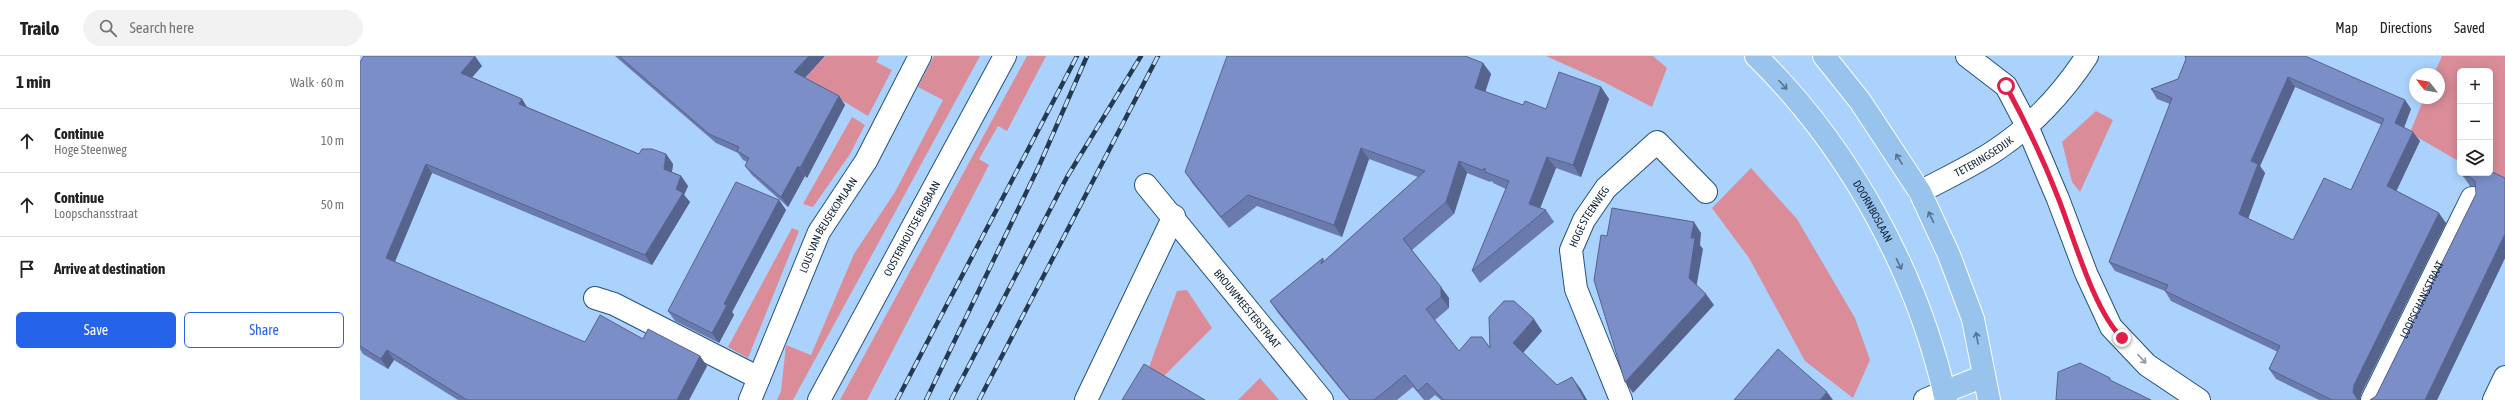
<!DOCTYPE html>
<html lang="en">
<head>
<meta charset="utf-8">
<style>
  :root { --surface:#fff; --page:#f2f2f2; --text:#202124; --muted:#757577; --line:#e0e0e0; --accent:#2563eb }
  body { margin:0; font-family:"Asap Condensed",sans-serif; background:var(--page); color:var(--text) }
  .controls { position:absolute; right:12px; top:12px; display:grid; overflow:hidden; border-radius:6px; box-shadow:0 2px 10px #0003 }
  .controls button { width:36px; height:36px; display:grid; place-items:center; padding:0; border:0; border-bottom:1px solid var(--line); background:var(--surface); color:var(--text); font:20px sans-serif }
  .compass { position:absolute; left:2049px; top:12px; width:36px; height:36px; border-radius:50%; background:var(--surface); box-shadow:0 2px 10px #0003; rotate:301deg }
  .stop { position:absolute; width:12px; height:12px; margin:-9px; border:3px solid #e11d48; border-radius:50%; background:#fff }
  .stop.end { background:#e11d48; border-color:#fff; box-shadow:0 1px 4px #0008 }
  .list { margin:0; padding:0; list-style:none }
  h2 { display:flex; justify-content:space-between; align-items:center; height:52px; margin:0; padding:0 16px; font-size:17px }
  h2 small { font-size:13px; font-weight:400; color:var(--muted) }
  .list li { display:grid; grid-template-columns:26px 1fr auto; gap:12px; align-items:center; box-sizing:border-box; height:64px; padding:0 16px; border-top:1px solid var(--line) }
  .list b { display:block; font-size:15px; white-space:nowrap }
  .list p { margin:0; font-size:13px; white-space:nowrap; color:var(--muted) }
  .list em { font-size:13px; font-style:normal; color:var(--muted) }
  .actions { display:flex; gap:8px; padding:12px 16px }
  .actions a { flex:1; padding:9px 0; border:1px solid var(--accent); border-radius:6px; text-align:center; font-size:14px; color:var(--accent) }
  .actions .main { background:var(--accent); color:#fff }
  .icon { flex:none; width:22px; height:22px; fill:none; stroke:currentColor; stroke-width:2; stroke-linecap:round; stroke-linejoin:round }
  .map { position:relative; flex:none; width:2145px; height:344px; overflow:hidden }
  header { display:flex; align-items:center; gap:24px; box-sizing:border-box; height:56px; padding:0 20px; background:var(--surface); border-bottom:1px solid var(--line) }
  header strong { font-size:19px }
  nav { display:flex; gap:22px; margin-inline-start:auto; font-size:14px }
  .search { width:280px; height:36px; background:var(--page); display:flex; align-items:center; gap:10px; box-sizing:border-box; padding:0 14px; border-radius:22px; color:var(--muted); font-size:15px }
  main { display:flex }
  aside { flex:1; background:var(--surface) }
  .map>svg:first-child { display:block }
</style>
</head>
<body>
<header>
<strong>Trailo</strong>
<div class="search"><svg class="icon" aria-label="search" viewBox="0 0 24 24"><circle cx="10" cy="10" r="6"/><path d="M15 15l6 6"/></svg>Search here</div>
<nav><a>Map</a><a>Directions</a><a>Saved</a></nav>
</header>
<main>
<aside>
<h2>1 min<small>Walk · 60 m</small></h2>
<ul class="list">
<li><svg class="icon" aria-label="ahead" viewBox="0 0 24 24"><path d="M12 20V5M6 11l6-6 6 6"/></svg><div><b>Continue</b><p>Hoge Steenweg</p></div><em>10 m</em></li>
<li><svg class="icon" aria-label="ahead" viewBox="0 0 24 24"><path d="M12 20V5M6 11l6-6 6 6"/></svg><div><b>Continue</b><p>Loopschansstraat</p></div><em>50 m</em></li>
<li><svg class="icon" aria-label="arrive" viewBox="0 0 24 24"><path d="M6 21V4h12l-3 4 3 4H6"/></svg><div><b>Arrive at destination</b></div></li>
</ul>
<div class="actions"><a class="main">Save</a><a>Share</a></div>
</aside>
<div class="map">
<svg width="2145" height="344" viewBox="0 0 2145 344">
  <rect width="100%" height="100%" fill="#aad2fc"/>
  <!-- green -->
  <path fill="#da8d98" d="M466 0H519L516 6 532 14 508 60 445 22Z
    M574 0H620L433 344H417L421 335 426 289 451 299 494 198 535 136 583 44 558 31Z
    M667 0H686L647 75 638 70 619 103 629 109 507 344H480Z
    M1186 0H1293L1307 12 1292 51 1244 26Z
    M2082 0H2145V129L2130 117V15H2100V106L2050 77 2064 42H2079V18H2074Z
    M1736 55 1753 64 1720 136 1712 126 1702 86Z
    M492 61 505 69 490 98 453 151 443 148Z
    M1391 112 1437 163 1495 262 1510 304 1493 342 1445 305 1389 202 1352 152Z
    M432 172 439 175 388 302 368 291Z
    M827 234 852 272 798 326 777 344 817 235Z
    M900 322 919 344H878Z"/>
  <g fill="none" stroke-linecap="round" stroke-linejoin="round">
    <!-- minor casing -->
    <g stroke="#23527e" stroke-width="24">
      <g id="minor">
        <path d="M1607 0 1646 30 1667 70 1698 143 1726 217 1751 271 1787 309 1839 344"/>
        <path id="s1" d="M786 129 962 344"/>
        <path id="s2" d="M1560 136C1584 123 1610 111 1633 96 1670 72 1703 37 1727 0"/>
        <path d="M235 242 254 248 399 322"/>
        <path id="s3" d="M390 344 459 176 506 105 560 0"/>
        <path id="s4" d="M459 344 645 0"/>
        <path d="M726 344 814 160"/>
        <path id="s5" d="M1261 344 1216 233 1211 194 1224 164 1246 132 1297 86 1346 136"/>
        <path d="M1565 344 1584 336"/>
        <path id="s6" d="M2012 344 2112 142"/>
        <path d="M2134 344 2145 321"/>
      </g>
    </g>
    <!-- major casing -->
    <g stroke="#fff" stroke-width="24">
      <g id="major">
        <path id="s7" d="M1396 0C1489 91 1558 217 1586 344"/>
        <path d="M1464 0 1500 45 1560 136 1589 199 1613 263 1629 344"/>
        <path d="M1584 336 1624 320"/>
      </g>
    </g>
    <!-- minor -->
    <use href="#minor" stroke="#fff" stroke-width="22"/>
    <!-- major -->
    <use href="#major" stroke="#98c3ed" stroke-width="22"/>
    <!-- rail casing -->
    <g stroke="#243a51" stroke-width="4.5">
      <path id="rail" d="M537 344 717 0
        M566 344 679 110 727 0
        M591 344 707 121 781 0
        M619 344 798 0"/>
    </g>
    <!-- rail -->
    <use href="#rail" stroke="#c0defe" stroke-width="3" stroke-dasharray="9" stroke-linecap="butt"/>
  </g>
  <!-- wall -->
  <path fill="#6a7aac" fill-rule="evenodd" d="M255 0H465L445 22 479 40 485 49 447 122 445 120 428 151 392 119 385 110 387 106 383 104 378 97 356 87Z
    M1825 0 2045 44 2051 53 2044 71 2060 85 2036 135 2086 167 2001 338 2000 344H1959L1916 323 1909 313 1918 296 1811 245 1805 235 1755 215 1749 206 1810 48 1797 43 1791 33 1818 23 1826 3ZM1935 31 2022 69 1991 134 1933 184 1888 163 1905 117 1900 110Z
    M0 6 122 10 112 21 162 43 167 51 279 98H306L313 108 312 116 321 120 328 130 324 139 330 146 292 209 72 117 35 206 225 286 283 283 340 300 347 310 329 344H98L34 304 28 313 3 298 0 293Z
    M1123 7 1131 18 1125 36 1163 49 1186 53 1241 31 1249 43 1221 121 1196 112 1180 152 1186 154 1194 166 1120 227 1112 215 1146 133 1133 127 1132 125 1130 126 1107 117 1094 158 1052 194 1089 242V252L1075 264 1099 295 1130 292 1182 275 1163 297 1197 329 1220 332 1227 344H1081L1075 339 1069 344H1064L1053 331 1037 344H989L918 257 910 245 963 202 964 205 1058 121 1009 103 982 181 897 150 869 172 833 128 825 116Z
    M2103 120 2145 122V202L2077 344 2016 340 2116 138V131L2110 130Z
    M419 144 426 154 372 256 374 259 359 287 315 265 308 255Z"/>
  <!-- shaded-wall -->
  <path fill="#56638c" d="M115 0 122 10 108 26 101 17Z
    M449 0H465L441 26 434 16Z
    M1123 7 1131 18 1123 43 1115 32Z
    M1928 21 1935 31 1900 110 1905 117 1886 168 1879 158 1891 105Z
    M1241 31 1249 43 1221 121 1213 109Z
    M479 40 485 49 447 122 440 112Z
    M162 43 168 53 159 48Z
    M2045 44 2051 53 2042 77 2035 67Z
    M2053 76 2060 85 2034 140 2027 130Z
    M1001 92 1009 103 982 181 974 169Z
    M306 98 313 108 311 122 304 113Z
    M1187 101 1196 112 1177 160 1169 148Z
    M1099 105 1107 117 1094 158 1086 146Z
    M66 108 72 117 32 212 26 202Z
    M438 110 445 120 428 151 421 141Z
    M321 120 328 130 324 139 330 146 292 209 285 199Z
    M419 144 426 154 372 256 374 259 359 287 352 277 364 248Z
    M2079 157 2086 167 2001 338 2000 344H1998L1993 336 1994 329Z
    M1334 166 1341 177 1340 189 1343 193 1336 233 1329 222 1331 182Z
    M2145 178V202L2077 344H2065Z
    M1081 231 1089 242V252L1081 241Z
    M1346 238 1354 249 1273 337 1265 326Z
    M1174 263 1182 275 1161 299 1153 287Z
    M27 294 34 304 28 313 21 303Z
    M340 300 347 310 329 344H317Z
    M1212 321 1220 332 1227 344H1225Z
    M1467 336 1473 344H1460Z"/>
  <!-- building -->
  <path fill="#7b8ec8" stroke="#56638c" fill-rule="evenodd" d="M4 0H115L101 17 162 43 159 48 279 98 282 93H292L306 98 304 113 321 120 316 133 323 137 285 199 66 108 26 202 225 286 240 259 283 283 288 273 340 300 317 344H107L27 294 21 303 0 290V6Z
    M259 0H449L434 16 479 40 440 112 438 110 421 141 385 110 389 102 377 95 379 91 349 78Z
    M867 0H1105L1123 7 1115 32 1163 49 1165 45 1186 53 1199 16 1241 31 1213 109 1187 101 1169 148 1186 154 1112 215 1149 125 1125 116V112L1122 114 1099 105 1086 146 1043 183 1081 231V241L1066 253 1099 295 1111 281H1122L1130 292 1129 261 1144 245H1154L1174 263 1153 287 1197 329 1212 321 1225 344H1084L1067 327 1058 335 1045 319 1014 344H990L910 245 963 202 961 208 1065 115 1001 92 974 169 888 139 861 161 825 116Z
    M1825 0H1945L2045 44 2035 67 2053 76 2027 130 2079 157 1994 329 1993 336 1998 344H1972L1909 313 1920 290 1805 235 1808 229 1749 206 1812 42 1791 33 1818 23 1826 3ZM1928 21 2024 63 1991 134 1964 122 1933 184 1879 158 1898 108 1891 105Z
    M2130 115 2145 122V178L2065 344H2010L2016 340 2116 138 2115 125 2110 121 2103 120 2105 117H2130Z
    M376 126 419 144 364 248 367 249 352 277 308 255Z
    M1252 152 1334 166 1331 182H1335L1329 222 1346 238 1265 326 1234 224 1241 179 1247 180Z
    M1418 293 1467 336 1460 344H1374Z
    M1720 307 1750 322V324L1791 344H1696L1698 316Z
    M784 308 845 344H762Z"/>
  <!-- one-way arrows -->
  <defs><path id="oneway-shaft" d="M-6 0H5M1.5-3L5.5 0L1.5 3" fill="none" stroke-width="1.6" stroke-linecap="round" stroke-linejoin="round"/></defs>
  <g stroke="#537291">
    <use href="#oneway-shaft" transform="translate(1423 29) rotate(48)"/>
    <use href="#oneway-shaft" transform="translate(1539 103) rotate(-122)"/>
    <use href="#oneway-shaft" transform="translate(1571 161) rotate(-115)"/>
    <use href="#oneway-shaft" transform="translate(1539 208) rotate(64)"/>
    <use href="#oneway-shaft" transform="translate(1617 282) rotate(-101)"/>
  </g>
  <use stroke="#939ba4" href="#oneway-shaft" transform="translate(1782 303) rotate(47)"/>
  <g fill="none" stroke-linecap="round" stroke-linejoin="round">
    <!-- route -->
    <path stroke="#e11d48" stroke-width="5" d="M1646 30C1666 67 1684 105 1699 144 1714 182 1734 255 1762 282"/>
  </g>
  <g text-anchor="middle" stroke-width="3" stroke-linejoin="round" paint-order="stroke">
    <!-- street labels -->
    <g font-size="11" fill="#0e2135" stroke="#c0defe">
      <text dy="4" stroke="none"><textPath href="#s2" startOffset="73">TETERINGSEDIJK</textPath></text>
      <text dy="4" stroke="none"><textPath href="#s7" startOffset="195">DOORNBOSLAAN</textPath></text>
      <text dy="4" stroke="none"><textPath href="#s5" startOffset="197">HOGE STEENWEG</textPath></text>
      <text dy="4" stroke="none"><textPath href="#s3" startOffset="192">LOUS VAN BEUSEKOMLAAN</textPath></text>
      <text dy="4" stroke="none"><textPath href="#s4" startOffset="195">OOSTERHOUTSE BUSBAAN</textPath></text>
      <text dy="4" stroke="none"><textPath href="#s6" startOffset="112">LOOPSCHANSSTRAAT</textPath></text>
      <text dy="4" stroke="none"><textPath href="#s1" startOffset="160">BROUWMEESTERSTRAAT</textPath></text>
    </g>
  </g>
</svg>
<div class="controls">
<button>+</button>
<button>−</button>
<button><svg class="icon" aria-label="layers" viewBox="0 0 24 24"><path d="M12 4l9 5-9 5-9-5zM3 14l9 5 9-5"/></svg></button>
</div>
<svg class="compass" viewBox="-18 -18 36 36"><path d="M0-13l5 13h-10z" fill="#e53935"/><path d="M0 13l5-13h-10z" fill="#757577"/></svg>
<div class="stop" style="left:1646px;top:30px"></div>
<div class="stop end" style="left:1762px;top:282px"></div>
</div>
</main>
</body>
</html>
